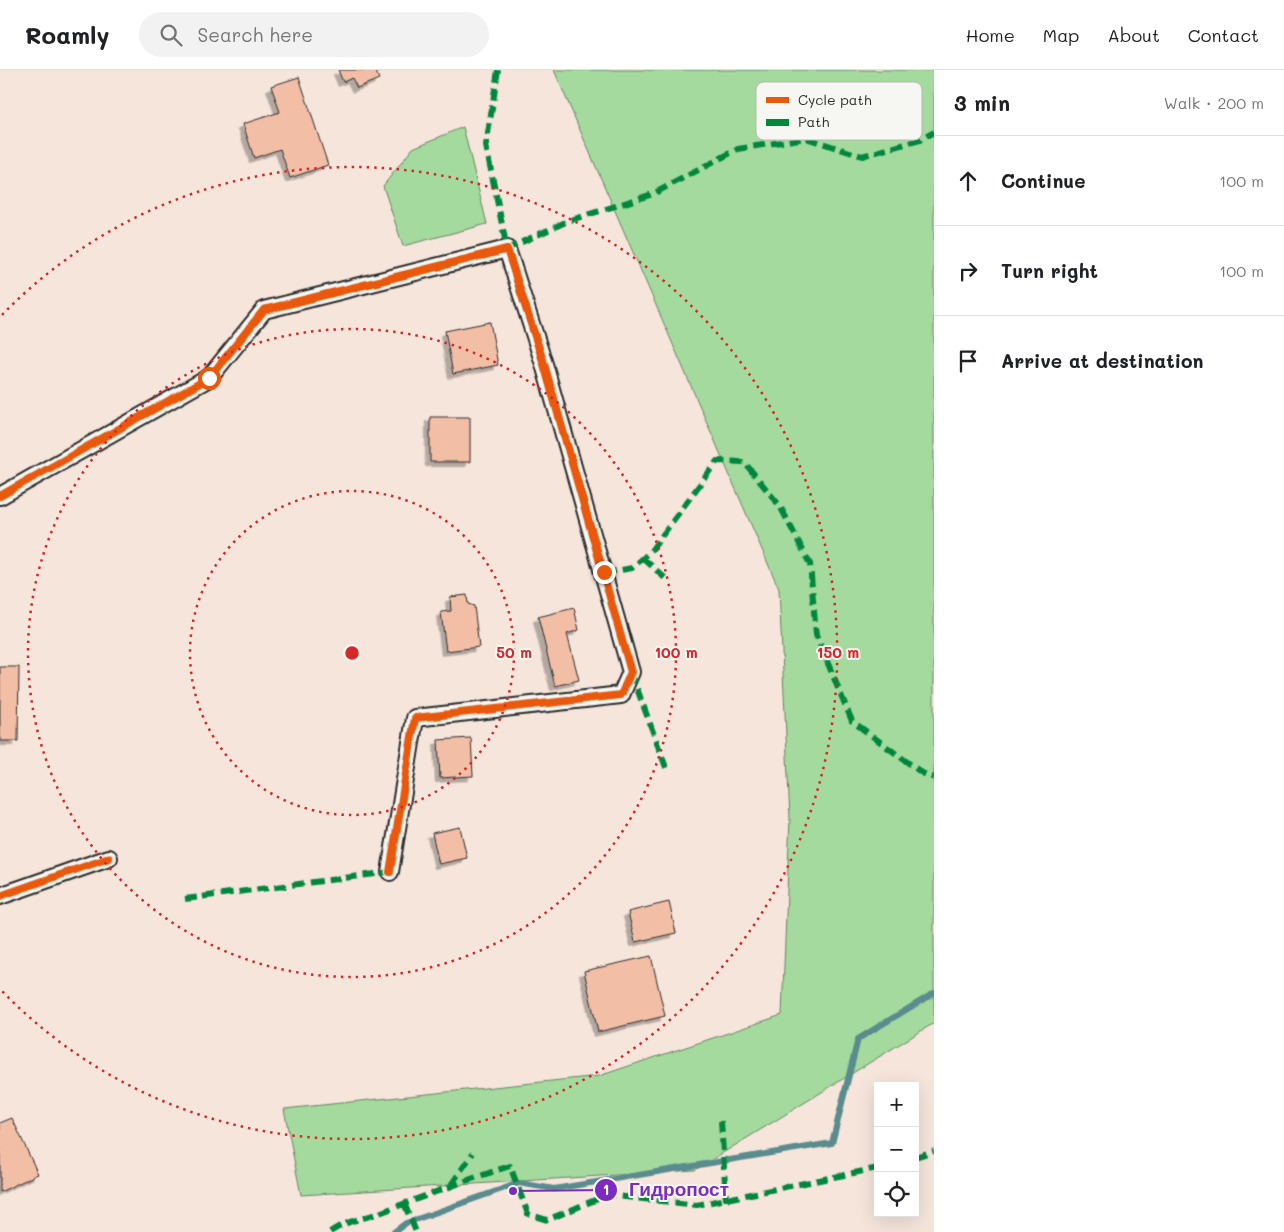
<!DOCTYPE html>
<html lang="en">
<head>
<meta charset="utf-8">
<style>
  :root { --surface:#fff; --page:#f2f2f2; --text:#202124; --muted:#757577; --line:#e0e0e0 }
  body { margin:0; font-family:Mali,sans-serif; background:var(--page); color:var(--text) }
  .controls { position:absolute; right:15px; bottom:15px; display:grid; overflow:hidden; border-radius:0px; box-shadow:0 5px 20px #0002 }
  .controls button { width:45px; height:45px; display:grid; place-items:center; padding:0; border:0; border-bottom:1px solid var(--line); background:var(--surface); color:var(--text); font:25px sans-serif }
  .stop { position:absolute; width:15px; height:15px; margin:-11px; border:4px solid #ea580c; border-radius:50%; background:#fff }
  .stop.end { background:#ea580c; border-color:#fff; box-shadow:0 1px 5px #0008 }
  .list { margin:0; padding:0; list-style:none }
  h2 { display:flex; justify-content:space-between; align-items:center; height:65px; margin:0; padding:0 20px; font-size:21px }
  h2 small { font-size:16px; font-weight:400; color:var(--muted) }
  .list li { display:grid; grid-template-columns:32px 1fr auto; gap:15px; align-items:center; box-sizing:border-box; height:90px; padding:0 20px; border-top:1px solid var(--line) }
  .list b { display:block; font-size:19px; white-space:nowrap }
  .list em { font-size:16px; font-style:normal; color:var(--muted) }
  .icon { flex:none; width:28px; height:28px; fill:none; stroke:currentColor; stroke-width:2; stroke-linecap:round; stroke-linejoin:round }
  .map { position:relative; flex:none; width:934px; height:1162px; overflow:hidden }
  header { display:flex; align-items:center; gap:30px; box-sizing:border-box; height:70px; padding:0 25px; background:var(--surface); border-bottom:1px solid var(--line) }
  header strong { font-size:24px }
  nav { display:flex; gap:28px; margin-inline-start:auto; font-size:18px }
  .search { width:350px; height:45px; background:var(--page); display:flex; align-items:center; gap:12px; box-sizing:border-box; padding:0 18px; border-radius:28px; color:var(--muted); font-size:19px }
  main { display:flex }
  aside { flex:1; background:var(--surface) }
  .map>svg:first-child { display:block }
</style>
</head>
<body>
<header>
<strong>Roamly</strong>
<div class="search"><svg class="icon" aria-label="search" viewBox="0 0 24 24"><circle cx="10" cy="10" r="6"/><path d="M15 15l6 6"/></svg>Search here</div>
<nav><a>Home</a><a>Map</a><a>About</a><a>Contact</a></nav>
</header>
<main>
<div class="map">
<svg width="934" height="1162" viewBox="0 0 934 1162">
  <defs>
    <filter id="shadow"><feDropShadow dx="-4.5" dy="4.5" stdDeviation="0" flood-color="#0004"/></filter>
  </defs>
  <rect width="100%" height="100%" fill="#f5e5db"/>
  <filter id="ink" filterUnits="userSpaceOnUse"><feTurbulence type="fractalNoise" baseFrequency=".02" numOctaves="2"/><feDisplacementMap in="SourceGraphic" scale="10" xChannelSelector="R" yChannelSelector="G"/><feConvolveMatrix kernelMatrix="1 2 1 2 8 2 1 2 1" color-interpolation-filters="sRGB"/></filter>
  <g filter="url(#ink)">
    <!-- green -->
    <path fill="#a4da9d" stroke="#688264" d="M554 0H934V953L695 1100 301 1125 284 1039 599 1006 782 945 790 748 779 519Z
      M463 57 487 154 403 176 383 116 413 78Z"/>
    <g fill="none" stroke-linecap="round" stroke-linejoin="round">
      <!-- stream -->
      <path stroke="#5a8b8e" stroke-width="6" d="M394 1162 406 1153 519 1113 554 1119 832 1073 858 969 934 923"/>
    </g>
    <!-- building -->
    <path fill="#f3bea6" stroke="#2b2b2b" filter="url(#shadow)" d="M338 0H379L376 2 379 9 357 18 352 8 343 12Z
      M299 7 328 95 290 108 280 79 254 88 243 54 280 42 271 16Z
      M490 252 498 295 453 304 445 261Z
      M430 347H470V392H430Z
      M467 525 468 534 474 536 479 577 446 581 441 542 451 541 450 527Z
      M574 538 579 560 567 564 579 610 555 616 538 547Z
      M0 597H19L18 671H0Z
      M471 668 473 706 440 708 438 670Z
      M460 757 467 788 439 794 432 763Z
      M669 832 676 863 635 872 628 842Z
      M651 886 665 946 598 962 584 901Z
      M12 1048 38 1104 0 1122V1053Z"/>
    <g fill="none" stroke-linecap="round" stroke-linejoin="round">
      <!-- minor casing -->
      <g stroke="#2b2b2b" stroke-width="20">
        <path id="minor" d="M0 426 209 308 264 240 507 179 544 294 631 602 621 625 415 648 390 802
          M0 826 109 788"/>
      </g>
      <!-- minor -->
      <use href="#minor" stroke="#f6f6f2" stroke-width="16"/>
      <!-- quiet -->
      <path stroke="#00873e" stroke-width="6" stroke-dasharray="12 6" stroke-linecap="butt" d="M498 0 486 76 507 179 568 151 653 124 738 79 806 68 862 86 920 70 934 62
        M643 488 667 510
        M604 503 632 498 650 482 717 391 744 392 780 436 810 494 816 565 852 651 922 703 934 708
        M631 602 668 703
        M185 829 390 802
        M721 1051 726 1130
        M915 1087 934 1081
        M451 1115 473 1083
        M404 1133 416 1162
        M330 1162C348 1150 360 1150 379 1143 423 1127 466 1110 510 1096L528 1144 547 1150 607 1125 697 1135 878 1098"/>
      <!-- cycleway casing -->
      <g stroke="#f6f6f2" stroke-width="11">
        <path id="cycleway" d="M0 426 209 308 264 240 507 179 544 294 631 602 621 625 415 648 390 802
          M0 826 109 788"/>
      </g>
      <!-- cycleway -->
      <use href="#cycleway" stroke="#e8590c" stroke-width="8"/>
    </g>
  </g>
  <g fill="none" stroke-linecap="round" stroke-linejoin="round" filter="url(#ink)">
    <!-- route -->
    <path stroke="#ea580c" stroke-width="6" d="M209 308 264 240 507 180 544 294 604 502"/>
  </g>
  <!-- distance rings -->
  <g fill="none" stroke="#d62828" stroke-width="2.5" stroke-dasharray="2.5 5">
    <circle cx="352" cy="583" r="162"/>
    <circle cx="352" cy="583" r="324"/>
    <path d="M2 245A486 486 0 1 1 2 921"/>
  </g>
  <!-- legend -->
  <rect x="756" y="12" width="166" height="58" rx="8" fill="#f6f6f2" stroke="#b9b9b6" stroke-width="1"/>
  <rect x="766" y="27" width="23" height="6" fill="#e8590c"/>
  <rect x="766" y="49" width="23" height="7" fill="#00873e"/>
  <g font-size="14" fill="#2b2b2b">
    <text x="798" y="35">Cycle path</text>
    <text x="798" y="57">Path</text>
  </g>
  <circle cx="352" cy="583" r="8" fill="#d62828" stroke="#f6f6f2" stroke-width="2.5"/>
  <g font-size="15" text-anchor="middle" font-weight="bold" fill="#d62828" stroke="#f6f6f2" stroke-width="4" stroke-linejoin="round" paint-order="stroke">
    <text x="514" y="588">50 m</text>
    <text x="676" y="588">100 m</text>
    <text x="838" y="588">150 m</text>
  </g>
  <!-- callouts -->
  <path fill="none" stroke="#7b2cbf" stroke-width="2" d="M513 1121L606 1120"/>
  <g fill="#7b2cbf" stroke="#f6f6f2" stroke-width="2">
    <circle cx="513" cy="1121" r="5"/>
    <circle cx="606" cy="1120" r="12"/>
  </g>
  <g font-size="15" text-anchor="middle" font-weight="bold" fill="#fff">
    <text x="606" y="1125">1</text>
  </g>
  <g font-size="19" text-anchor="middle" font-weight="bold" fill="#7b2cbf" stroke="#f6f6f2" stroke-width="4" stroke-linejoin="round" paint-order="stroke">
    <text x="679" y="1126">Гидропост</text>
  </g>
</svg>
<div class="controls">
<button>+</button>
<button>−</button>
<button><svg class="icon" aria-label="locate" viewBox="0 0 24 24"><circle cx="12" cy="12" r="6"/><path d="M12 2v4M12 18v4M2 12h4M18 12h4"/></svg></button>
</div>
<div class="stop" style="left:209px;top:308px"></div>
<div class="stop end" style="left:604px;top:502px"></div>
</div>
<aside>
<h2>3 min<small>Walk · 200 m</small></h2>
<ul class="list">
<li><svg class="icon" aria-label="ahead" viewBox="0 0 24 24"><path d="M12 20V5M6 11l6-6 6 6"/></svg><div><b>Continue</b></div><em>100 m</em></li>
<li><svg class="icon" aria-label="right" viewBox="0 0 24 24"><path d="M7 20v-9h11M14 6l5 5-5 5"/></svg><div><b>Turn right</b></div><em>100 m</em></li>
<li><svg class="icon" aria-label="arrive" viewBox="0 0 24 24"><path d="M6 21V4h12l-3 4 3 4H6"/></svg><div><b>Arrive at destination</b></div></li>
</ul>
</aside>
</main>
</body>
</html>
